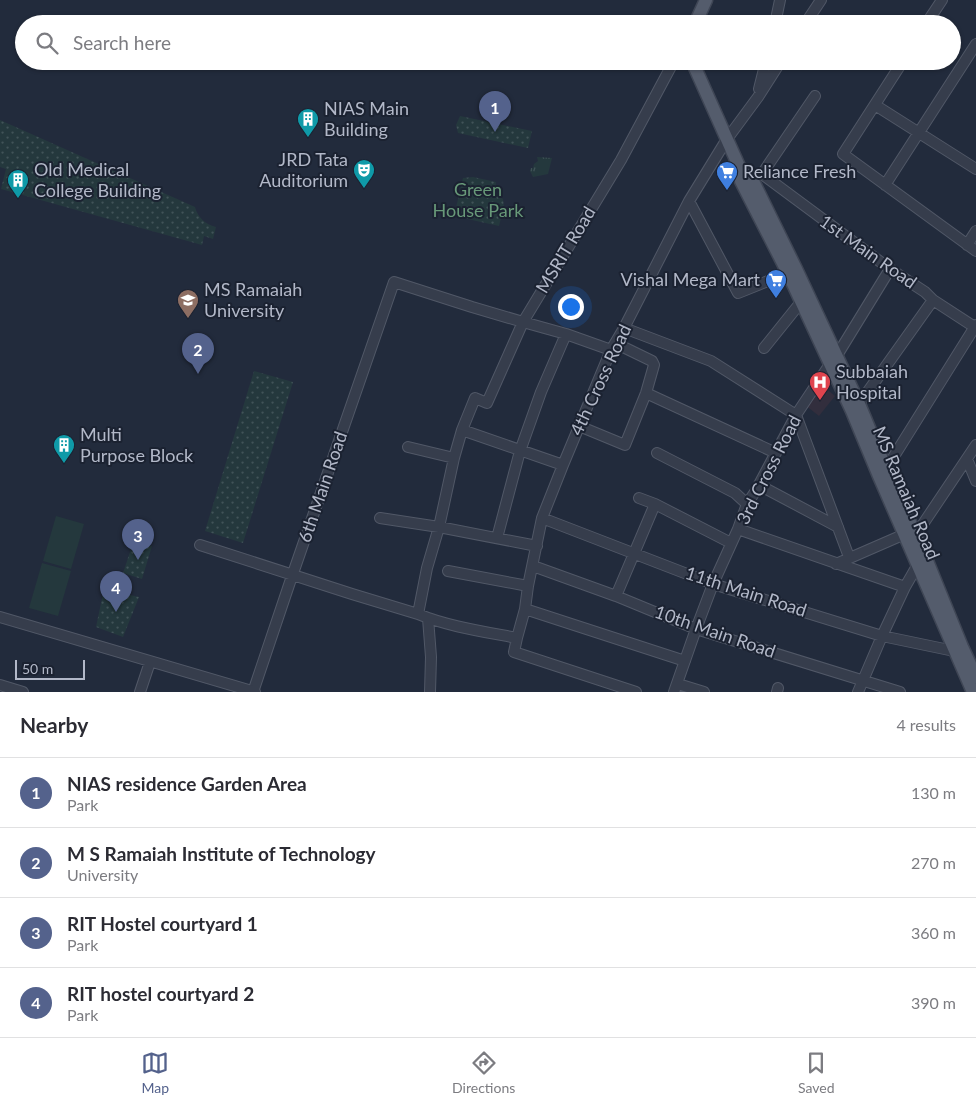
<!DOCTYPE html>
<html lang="en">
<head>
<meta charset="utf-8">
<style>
  :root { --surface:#fff; --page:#f7f7f7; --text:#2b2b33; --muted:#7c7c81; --line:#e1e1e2; --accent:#54628c }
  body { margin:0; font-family:Lato,sans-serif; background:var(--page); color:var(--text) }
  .scale { position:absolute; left:15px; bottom:12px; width:70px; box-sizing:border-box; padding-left:5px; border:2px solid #b2b8c8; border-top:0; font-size:14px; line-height:18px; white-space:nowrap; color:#b2b8c8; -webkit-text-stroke:4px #1b2231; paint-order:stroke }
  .you { position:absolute; left:570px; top:306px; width:18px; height:18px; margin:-12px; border:4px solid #fff; border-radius:50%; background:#1a73e8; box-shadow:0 0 0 8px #1a73e833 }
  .badge { display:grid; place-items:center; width:32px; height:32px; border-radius:50%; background:var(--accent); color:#fff; font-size:16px; font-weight:700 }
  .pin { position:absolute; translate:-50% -41px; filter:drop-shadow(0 1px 2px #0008) }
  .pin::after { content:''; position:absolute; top:26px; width:18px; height:15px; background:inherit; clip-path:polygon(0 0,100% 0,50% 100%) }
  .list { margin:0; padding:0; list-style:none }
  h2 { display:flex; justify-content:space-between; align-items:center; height:65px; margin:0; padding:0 20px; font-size:21px }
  h2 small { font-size:16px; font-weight:400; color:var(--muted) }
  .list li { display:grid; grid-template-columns:32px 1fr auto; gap:15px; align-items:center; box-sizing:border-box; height:70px; padding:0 20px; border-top:1px solid var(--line) }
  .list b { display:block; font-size:19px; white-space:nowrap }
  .list p { margin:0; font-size:16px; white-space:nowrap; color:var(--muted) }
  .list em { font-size:16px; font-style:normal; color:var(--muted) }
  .icon { flex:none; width:28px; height:28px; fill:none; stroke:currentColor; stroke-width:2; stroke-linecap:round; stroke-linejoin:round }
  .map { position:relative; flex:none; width:976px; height:692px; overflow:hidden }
  .search { position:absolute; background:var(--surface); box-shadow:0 1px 4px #0004; left:15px; right:15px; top:15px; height:55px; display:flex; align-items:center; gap:12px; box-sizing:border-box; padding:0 18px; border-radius:28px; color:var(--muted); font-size:19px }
  .sheet { height:345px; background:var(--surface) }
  nav { display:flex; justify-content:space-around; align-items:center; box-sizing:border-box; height:70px; border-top:1px solid var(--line); background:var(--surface); font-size:14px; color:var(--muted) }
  nav a { display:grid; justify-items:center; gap:2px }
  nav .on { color:var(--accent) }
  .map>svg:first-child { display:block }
</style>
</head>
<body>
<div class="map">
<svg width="976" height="692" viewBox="0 0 976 692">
  <defs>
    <pattern id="grass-tufts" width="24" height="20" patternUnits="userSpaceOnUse" patternTransform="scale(1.25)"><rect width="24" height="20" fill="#24383d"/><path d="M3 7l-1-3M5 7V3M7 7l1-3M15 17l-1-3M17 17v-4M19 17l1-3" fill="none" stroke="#415358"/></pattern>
    <pattern id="park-dots" width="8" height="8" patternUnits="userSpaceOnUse" patternTransform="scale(1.25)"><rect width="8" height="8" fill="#24383d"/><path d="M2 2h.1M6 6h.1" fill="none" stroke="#415358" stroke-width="1.8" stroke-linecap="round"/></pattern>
  </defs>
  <rect width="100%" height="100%" fill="#222b3c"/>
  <!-- medical -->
  <path fill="#322e3d" d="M822 385 835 396 819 416 805 405Z"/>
  <!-- grass -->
  <path fill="url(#grass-tufts)" d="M537 157 552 158 548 174 533 177 530 171 531 168H533L534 164 538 161Z"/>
  <!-- park -->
  <path fill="url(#park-dots)" d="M460 116 532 131 528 148 458 133 456 125Z
    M0 120 195 207C198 218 205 224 216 227L213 239 204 236 202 245 1 189 6 169 0 167Z
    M473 177 496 182C495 191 496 194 503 199L504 206 499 226 454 216 463 178Z
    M254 371 293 382 243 543 205 531Z
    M133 543 152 546 142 579 123 573Z
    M104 589 139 597 123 637 96 627Z"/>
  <!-- garden -->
  <path fill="#24383d" d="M56 516 84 524 71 569 43 561Z
    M42 563 71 571 58 616 29 608Z"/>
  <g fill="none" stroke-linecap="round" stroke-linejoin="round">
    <!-- minor casing -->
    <g stroke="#515867" stroke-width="12">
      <path id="minor" d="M775 24 780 0
        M805 24 821 0
        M926 24 942 0
        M903 61 843 154 976 251
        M759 89 766 61
        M875 105 976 169
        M762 174 890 269 925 292 933 300 976 328
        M762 174 815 96
        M885 185 976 44
        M689 201 738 293 788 273
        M967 245 976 231
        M624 328 711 361 796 415
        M764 348 801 302
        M836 357 890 269
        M646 393 776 453
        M859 404 933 300
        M796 415 849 557
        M579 426 625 445 646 393 654 365 652 361 615 343
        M462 430 563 465
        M408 447 454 458
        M657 453 735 493 747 504
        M967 459 976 481
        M886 469 976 325
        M759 485 838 527
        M639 498 655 504 731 543
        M380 518 439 527 537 546
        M542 518 713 584 882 636 954 651
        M738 529 905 587
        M497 538 520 451 541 392 566 334
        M200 545 352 594 418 614C446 626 486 632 517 638L514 652 636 692
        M836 564 921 527 976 445
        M533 566 616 596 696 629 900 692
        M448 571 528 586
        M616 596 655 504
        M525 609 685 661
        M418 614 427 568 439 527 454 458 462 430 475 398 487 403 523 322 566 334 611 350
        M0 617 255 692
        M428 618 431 657 430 692
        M517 638 525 609 528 586 542 518 563 465 611 350 624 328 689 201 727 139 758 97 781 61
        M678 684 704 692
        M0 685 23 692
        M140 692 150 662
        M253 692 290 582 394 282 472 307 523 322 621 160 674 61
        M674 692 696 629 713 584 738 529 747 504 755 492 796 415 830 364
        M777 692 778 688
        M858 692 882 636 905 587 917 566"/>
    </g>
    <!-- major casing -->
    <g stroke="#3f4655" stroke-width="15">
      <path id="major" d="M695 24 706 0
        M692 61 742 173 741 181 788 273 852 411 879 476 973 692
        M742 173 751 177 796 269 859 404 886 469 923 551 962 647 976 677"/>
    </g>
    <!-- minor -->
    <use href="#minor" stroke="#363d4c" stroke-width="10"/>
    <!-- major -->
    <use href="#major" stroke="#545c6c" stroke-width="12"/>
  </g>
  <!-- icons -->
  <defs>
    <g id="building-pin" transform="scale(1.125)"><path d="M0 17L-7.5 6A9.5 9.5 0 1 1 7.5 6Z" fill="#0f9aa8" stroke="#1b2231"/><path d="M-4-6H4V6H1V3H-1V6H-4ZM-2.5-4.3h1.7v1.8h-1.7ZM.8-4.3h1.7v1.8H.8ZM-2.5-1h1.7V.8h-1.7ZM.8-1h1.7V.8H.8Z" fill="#fff"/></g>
    <g id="theatre-pin" transform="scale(1.125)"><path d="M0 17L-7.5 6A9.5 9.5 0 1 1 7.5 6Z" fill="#0f9aa8" stroke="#1b2231"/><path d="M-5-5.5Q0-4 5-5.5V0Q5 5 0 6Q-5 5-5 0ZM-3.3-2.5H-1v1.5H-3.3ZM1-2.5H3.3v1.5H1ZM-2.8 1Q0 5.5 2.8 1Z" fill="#fff"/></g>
    <g id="supermarket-pin" transform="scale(1.125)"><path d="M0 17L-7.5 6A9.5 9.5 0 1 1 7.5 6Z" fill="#3f7fe0" stroke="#1b2231"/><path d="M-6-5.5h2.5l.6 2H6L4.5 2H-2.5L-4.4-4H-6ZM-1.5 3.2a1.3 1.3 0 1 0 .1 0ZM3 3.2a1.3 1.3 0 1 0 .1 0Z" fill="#fff"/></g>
    <g id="university-pin" transform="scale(1.125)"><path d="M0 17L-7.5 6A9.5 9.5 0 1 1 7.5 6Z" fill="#8d6e63" stroke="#1b2231"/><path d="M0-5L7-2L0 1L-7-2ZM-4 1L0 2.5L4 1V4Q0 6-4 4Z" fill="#fff"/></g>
    <g id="hospital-pin" transform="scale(1.125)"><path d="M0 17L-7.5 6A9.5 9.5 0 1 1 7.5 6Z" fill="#e0444e" stroke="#1b2231"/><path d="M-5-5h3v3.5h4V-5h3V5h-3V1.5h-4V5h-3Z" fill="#fff"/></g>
  </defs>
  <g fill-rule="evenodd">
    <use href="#building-pin" x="308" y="119"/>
    <use href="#theatre-pin" x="364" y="170"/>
    <use href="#supermarket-pin" x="727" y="172"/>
    <use href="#building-pin" x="18" y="180"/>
    <use href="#supermarket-pin" x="776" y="280"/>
    <use href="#university-pin" x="188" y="300"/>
    <use href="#hospital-pin" x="820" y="382"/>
    <use href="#building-pin" x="64" y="445"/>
  </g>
  <g text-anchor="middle" stroke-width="4" stroke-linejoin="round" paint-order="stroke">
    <!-- poi labels -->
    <g font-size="18" fill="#b2b8c8" stroke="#1b2231" text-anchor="start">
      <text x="324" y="115">NIAS Main<tspan x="324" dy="21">Building</tspan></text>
      <text x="348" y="166" text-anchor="end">JRD Tata<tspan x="348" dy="21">Auditorium</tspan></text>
      <text x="34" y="176">Old Medical<tspan x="34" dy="21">College Building</tspan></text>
      <text x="743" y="178">Reliance Fresh</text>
      <text x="760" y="286" text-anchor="end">Vishal Mega Mart</text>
      <text x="204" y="296">MS Ramaiah<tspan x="204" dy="21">University</tspan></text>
      <text x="836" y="378">Subbaiah<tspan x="836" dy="21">Hospital</tspan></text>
      <text x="80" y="441">Multi<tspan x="80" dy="21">Purpose Block</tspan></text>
    </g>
    <!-- park labels -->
    <g font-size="18" fill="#689979" stroke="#1b2231">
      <text x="478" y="196">Green<tspan x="478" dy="21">House Park</tspan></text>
    </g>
    <!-- street labels -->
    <g font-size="18" fill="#b2b8c8" stroke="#1b2231">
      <text transform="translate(566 250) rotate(-59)" y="6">MSRIT Road</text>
      <text transform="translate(868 252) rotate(35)" y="6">1st Main Road</text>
      <text transform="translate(601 380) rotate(-65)" y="6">4th Cross Road</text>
      <text transform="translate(769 470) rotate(-63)" y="6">3rd Cross Road</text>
      <text transform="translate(323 487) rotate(-71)" y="6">6th Main Road</text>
      <text transform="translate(906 493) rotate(67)" y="6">MS Ramaiah Road</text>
      <text transform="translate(746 592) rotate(18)" y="6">11th Main Road</text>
      <text transform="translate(715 632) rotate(19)" y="6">10th Main Road</text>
    </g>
  </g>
</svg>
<div class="scale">50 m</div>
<div class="you"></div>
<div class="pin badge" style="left:495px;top:132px">1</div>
<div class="pin badge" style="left:198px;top:374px">2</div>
<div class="pin badge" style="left:138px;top:560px">3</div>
<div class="pin badge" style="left:116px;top:612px">4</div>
<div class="search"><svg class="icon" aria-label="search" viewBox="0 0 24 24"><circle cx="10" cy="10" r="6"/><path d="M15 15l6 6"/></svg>Search here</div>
</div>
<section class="sheet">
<h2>Nearby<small>4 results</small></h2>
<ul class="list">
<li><span class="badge">1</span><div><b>NIAS residence Garden Area</b><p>Park</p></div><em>130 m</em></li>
<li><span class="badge">2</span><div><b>M S Ramaiah Institute of Technology</b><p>University</p></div><em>270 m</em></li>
<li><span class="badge">3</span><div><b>RIT Hostel courtyard 1</b><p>Park</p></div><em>360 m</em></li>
<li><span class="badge">4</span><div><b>RIT hostel courtyard 2</b><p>Park</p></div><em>390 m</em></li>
</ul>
</section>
<nav>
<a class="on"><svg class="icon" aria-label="map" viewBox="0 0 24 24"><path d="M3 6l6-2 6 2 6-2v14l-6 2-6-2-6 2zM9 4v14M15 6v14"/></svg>Map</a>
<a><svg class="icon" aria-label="directions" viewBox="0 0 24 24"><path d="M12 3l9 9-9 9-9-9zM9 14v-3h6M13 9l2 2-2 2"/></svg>Directions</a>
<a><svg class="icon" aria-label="saved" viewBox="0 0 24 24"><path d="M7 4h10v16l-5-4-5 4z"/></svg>Saved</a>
</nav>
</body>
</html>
